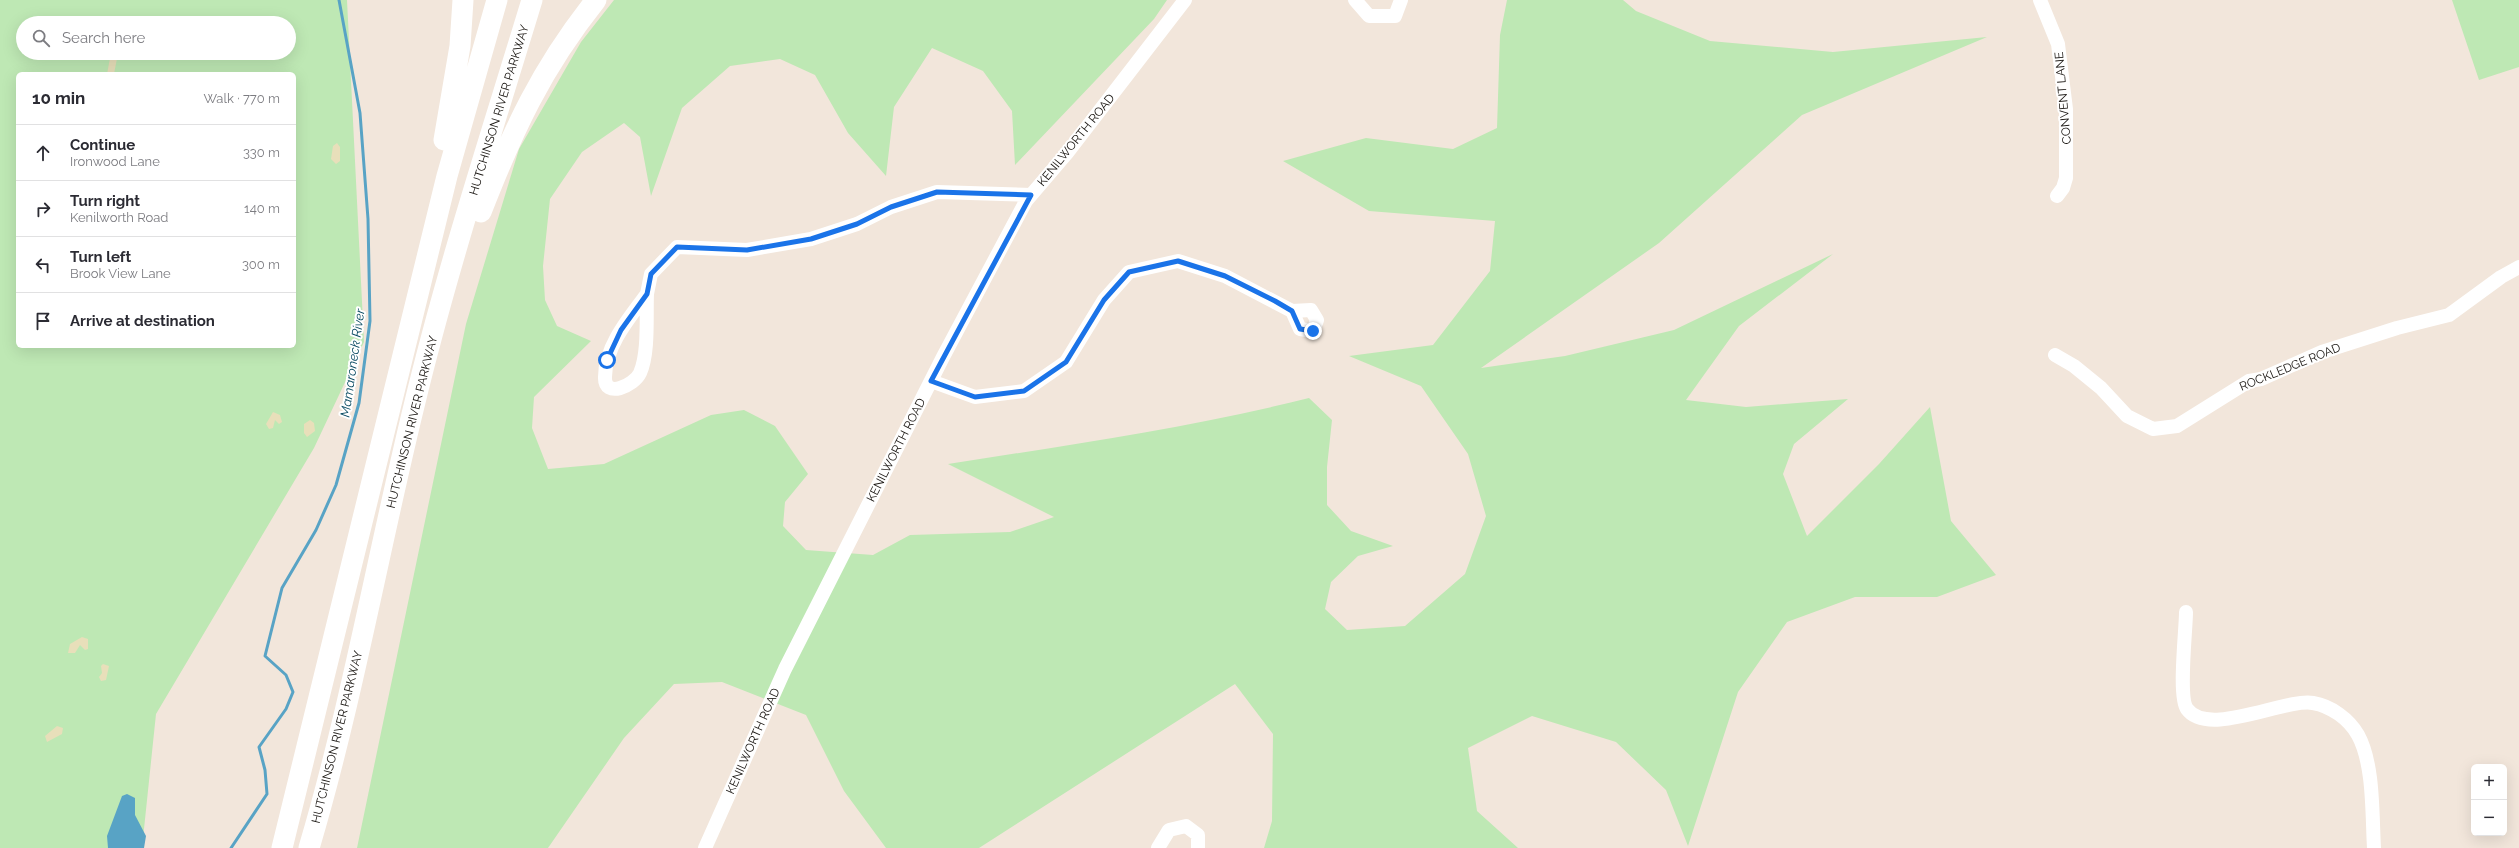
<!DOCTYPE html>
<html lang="en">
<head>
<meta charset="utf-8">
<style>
  :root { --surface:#fff; --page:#f7f7f7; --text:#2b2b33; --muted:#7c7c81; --line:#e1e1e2 }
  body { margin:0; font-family:Raleway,sans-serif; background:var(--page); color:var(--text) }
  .controls { position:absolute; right:12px; bottom:12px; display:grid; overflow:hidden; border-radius:6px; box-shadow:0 4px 16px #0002 }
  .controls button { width:36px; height:36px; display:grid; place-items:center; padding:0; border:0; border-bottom:1px solid var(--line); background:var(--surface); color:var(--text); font:20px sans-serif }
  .stop { position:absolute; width:12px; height:12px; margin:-9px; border:3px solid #1a73e8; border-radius:50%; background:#fff }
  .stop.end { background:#1a73e8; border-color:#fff; box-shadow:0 1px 4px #0008 }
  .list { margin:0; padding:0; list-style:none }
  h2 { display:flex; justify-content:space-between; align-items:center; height:52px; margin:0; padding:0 16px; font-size:17px }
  h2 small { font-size:13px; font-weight:400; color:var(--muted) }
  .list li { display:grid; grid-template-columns:26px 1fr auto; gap:12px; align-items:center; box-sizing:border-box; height:56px; padding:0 16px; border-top:1px solid var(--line) }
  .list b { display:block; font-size:15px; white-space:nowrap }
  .list p { margin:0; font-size:13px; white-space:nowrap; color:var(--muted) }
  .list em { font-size:13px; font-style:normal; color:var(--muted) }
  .icon { flex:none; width:22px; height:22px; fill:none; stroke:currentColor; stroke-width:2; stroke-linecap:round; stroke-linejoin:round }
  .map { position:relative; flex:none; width:2519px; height:848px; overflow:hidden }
  .search { position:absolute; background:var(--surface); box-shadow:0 4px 16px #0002; left:16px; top:16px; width:280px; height:44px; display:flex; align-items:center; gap:10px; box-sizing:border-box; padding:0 14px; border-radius:22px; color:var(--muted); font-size:15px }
  .panel { position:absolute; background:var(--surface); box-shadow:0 4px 16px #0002; left:16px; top:72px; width:280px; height:276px; border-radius:6px }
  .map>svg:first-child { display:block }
</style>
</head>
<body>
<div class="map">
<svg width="2519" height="848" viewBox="0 0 2519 848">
  <rect width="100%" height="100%" fill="#f2e6db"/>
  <!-- green -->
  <path fill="#bee8b4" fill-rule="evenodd" d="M0 0H347L364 342 314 448 156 714 142 848H0ZM23 23H289V53H23ZM18 74H294V346H18Z
    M614 0H1167L1154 19 1015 165 1012 111 983 71 932 48 894 107 886 176 848 133 815 75 780 59 730 66 682 108 651 196 640 137 624 123 582 152 550 199 543 266 545 300 557 326 591 341 534 397 532 428 548 469 604 464 711 415 744 410 775 426 808 474 785 502 783 526 806 550 873 555 910 535 1010 532 1054 517 948 464C1069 445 1190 428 1309 398L1332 420 1327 467V505L1351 531 1393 546 1358 556 1331 582 1325 609 1347 630 1405 626 1465 574 1486 516 1468 454 1421 386 1349 356 1433 345 1490 271 1495 221 1369 211 1283 161 1366 138 1453 149 1497 128 1500 35 1507 0H1623L1636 11 1710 41 1833 52 1987 37 1802 115 1659 243 1481 368 1565 356 1674 330 1833 254 1739 326 1686 400 1746 407 1848 399 1794 444 1783 474 1807 536 1879 464 1930 407 1951 521 1996 575 1937 597H1855L1787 622 1738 692 1688 846 1666 790 1616 742 1532 716 1468 748 1477 811 1518 848H1264L1272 821 1273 734 1235 684 979 848H886L844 791 806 715 722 682 674 684 624 738 548 848H357L466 324 519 149 581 42Z
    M2452 0H2519V67L2479 80Z"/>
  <!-- sand -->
  <path fill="#e8dfba" d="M111 53H118L114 74H107Z
    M337 143 340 147V161L336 164 331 159 333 146Z
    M273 412 280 415 282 422 279 424 275 420 273 428 269 429 266 424Z
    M310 420 314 423 315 431 307 437 304 433V424Z
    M82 637 88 639V649L85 650 80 645 75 653H68L70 644Z
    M103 664 109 666 106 680 101 681 99 677 102 673 101 666Z
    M57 726 63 728 62 734 47 742 45 736Z"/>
  <!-- water -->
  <path fill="#58a3c5" d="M127 794 135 798V815L146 836 144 848H108L107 836 122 796Z"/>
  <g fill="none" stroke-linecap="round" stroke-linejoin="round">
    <!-- stream -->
    <path stroke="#58a3c5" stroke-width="3" d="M231 848 267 794 265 770 259 747 286 709 293 692 286 675 265 656 282 588 316 530 336 485 359 403 370 321 368 219 360 113 339 0"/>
    <!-- minor -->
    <path stroke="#fff" stroke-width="14" d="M1355 0 1369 16H1395L1401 0
      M2040 0 2058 44 2066 109V178L2063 188 2057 196
      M647 294 651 274 677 247 747 250 811 239 857 224 891 207 937 192 1031 195
      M647 294C646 316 649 353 640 373 634 386 604 399 605 377 605 346 629 318 647 294Z
      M2055 355 2074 366 2101 388 2127 416 2153 429 2177 426 2249 381 2261 379 2322 352 2397 328 2449 315 2501 277 2519 267
      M931 381 975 397 1024 391 1066 362 1104 300 1129 272 1178 261 1225 276 1292 311 1311 310 1317 320 1313 331 1300 329 1292 311
      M2186 612C2186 630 2178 697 2187 709 2208 738 2285 698 2313 703 2331 706 2349 719 2358 735 2374 764 2372 815 2374 848
      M705 848 785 669 943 357 1026 201 1067 153 1185 0
      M1158 848 1169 830 1186 826 1198 835V848"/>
    <!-- highway -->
    <path stroke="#fff" stroke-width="21" d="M444 140 460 46 463 0
      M481 212C513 130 541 69 596 0
      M282 848 447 176 497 0
      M309 848C352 703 378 553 414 406 447 269 491 135 532 0"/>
  </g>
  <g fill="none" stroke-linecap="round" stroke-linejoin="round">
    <!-- route -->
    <path stroke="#1a73e8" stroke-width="5" d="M607 360 621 330 647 294 651 274 677 247 747 250 811 239 857 224 891 207 937 192 1031 195 931 381 975 397 1024 391 1066 362 1104 300 1129 272 1178 261 1225 276 1275 301 1292 311 1300 329 1313 331"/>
  </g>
  <g text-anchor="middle" stroke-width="4" stroke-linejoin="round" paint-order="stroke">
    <!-- street labels -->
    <g font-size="12" fill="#17130f" stroke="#fff">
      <text transform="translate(2063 98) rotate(-95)" y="4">CONVENT LANE</text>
      <text transform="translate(499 110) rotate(-73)" y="4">HUTCHINSON RIVER PARKWAY</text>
      <text transform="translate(1076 140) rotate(-51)" y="4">KENILWORTH ROAD</text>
      <text transform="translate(2290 367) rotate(-22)" y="4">ROCKLEDGE ROAD</text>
      <text transform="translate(412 422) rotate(-76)" y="4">HUTCHINSON RIVER PARKWAY</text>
      <text transform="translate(896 450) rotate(-63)" y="4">KENILWORTH ROAD</text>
      <text transform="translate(337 737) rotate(-76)" y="4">HUTCHINSON RIVER PARKWAY</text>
      <text transform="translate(753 741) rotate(-66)" y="4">KENILWORTH ROAD</text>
    </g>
    <!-- water labels -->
    <g font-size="13" font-style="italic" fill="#05475f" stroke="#fff">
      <text transform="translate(352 363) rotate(-82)" y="5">Mamaroneck River</text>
    </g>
  </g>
</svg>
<div class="controls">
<button>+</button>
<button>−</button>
</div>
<div class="stop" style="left:607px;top:360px"></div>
<div class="stop end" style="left:1313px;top:331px"></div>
<div class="search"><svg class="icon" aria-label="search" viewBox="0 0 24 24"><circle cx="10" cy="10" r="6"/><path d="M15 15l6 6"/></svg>Search here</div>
<section class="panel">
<h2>10 min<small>Walk · 770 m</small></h2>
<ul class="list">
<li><svg class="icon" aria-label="ahead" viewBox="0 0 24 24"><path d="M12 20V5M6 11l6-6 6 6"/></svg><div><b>Continue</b><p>Ironwood Lane</p></div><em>330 m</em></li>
<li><svg class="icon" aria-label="right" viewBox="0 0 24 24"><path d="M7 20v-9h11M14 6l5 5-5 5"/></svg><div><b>Turn right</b><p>Kenilworth Road</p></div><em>140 m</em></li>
<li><svg class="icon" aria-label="left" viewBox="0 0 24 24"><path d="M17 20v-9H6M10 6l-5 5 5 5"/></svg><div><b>Turn left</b><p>Brook View Lane</p></div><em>300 m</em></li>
<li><svg class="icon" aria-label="arrive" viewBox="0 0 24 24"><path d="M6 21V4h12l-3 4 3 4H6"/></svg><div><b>Arrive at destination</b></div></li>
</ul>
</section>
</div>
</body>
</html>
